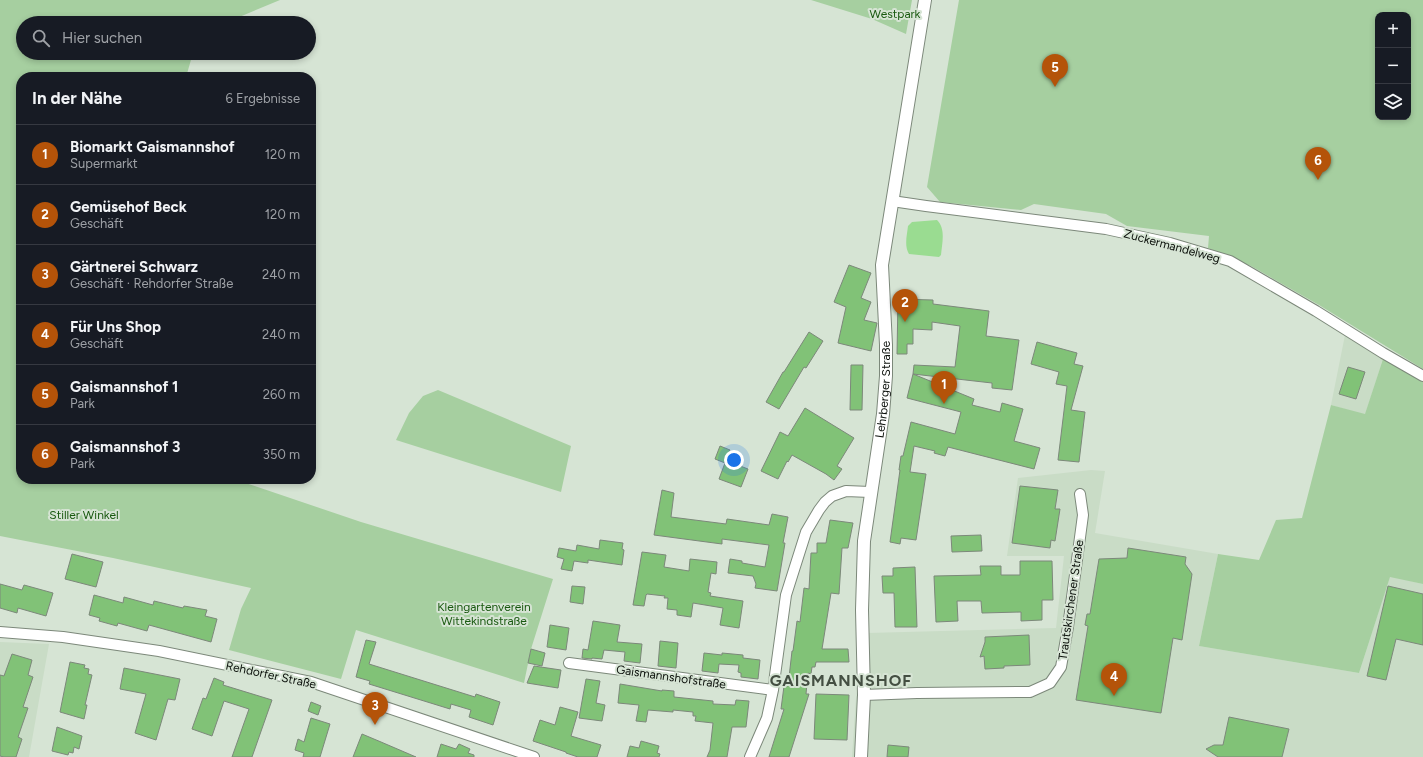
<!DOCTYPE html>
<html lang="de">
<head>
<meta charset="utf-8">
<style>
  :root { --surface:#171b24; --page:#242831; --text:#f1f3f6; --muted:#9ea1a6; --line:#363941; --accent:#b45309 }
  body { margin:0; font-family:Figtree,sans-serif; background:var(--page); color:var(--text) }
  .controls { position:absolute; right:12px; top:12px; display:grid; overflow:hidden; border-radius:8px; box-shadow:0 2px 6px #0003 }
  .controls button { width:36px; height:36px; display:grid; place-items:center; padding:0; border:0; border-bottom:1px solid var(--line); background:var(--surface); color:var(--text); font:20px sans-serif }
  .you { position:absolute; left:734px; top:460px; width:14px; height:14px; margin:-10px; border:3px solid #fff; border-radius:50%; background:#1a73e8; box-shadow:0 0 0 6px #1a73e833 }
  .badge { display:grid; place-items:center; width:26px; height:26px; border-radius:50%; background:var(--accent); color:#fff; font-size:13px; font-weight:700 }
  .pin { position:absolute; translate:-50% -33px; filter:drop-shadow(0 1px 2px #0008) }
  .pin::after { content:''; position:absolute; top:21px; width:14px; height:12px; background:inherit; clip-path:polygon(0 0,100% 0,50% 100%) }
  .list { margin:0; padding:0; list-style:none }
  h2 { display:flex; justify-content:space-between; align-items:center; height:52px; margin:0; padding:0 16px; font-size:17px }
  h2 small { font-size:13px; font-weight:400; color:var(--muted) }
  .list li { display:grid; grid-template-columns:26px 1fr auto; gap:12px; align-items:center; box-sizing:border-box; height:60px; padding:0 16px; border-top:1px solid var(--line) }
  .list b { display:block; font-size:15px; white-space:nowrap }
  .list p { margin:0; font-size:13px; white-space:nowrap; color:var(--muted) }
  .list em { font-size:13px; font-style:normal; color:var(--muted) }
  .icon { flex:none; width:22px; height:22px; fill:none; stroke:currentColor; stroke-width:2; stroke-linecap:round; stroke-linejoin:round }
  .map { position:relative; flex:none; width:1423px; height:757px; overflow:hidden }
  .search { position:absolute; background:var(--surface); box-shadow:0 2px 6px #0003; left:16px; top:16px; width:300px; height:44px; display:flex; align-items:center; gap:10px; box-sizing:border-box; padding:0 14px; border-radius:22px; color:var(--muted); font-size:15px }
  .panel { position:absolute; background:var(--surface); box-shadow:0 2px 6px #0003; left:16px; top:72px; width:300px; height:412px; border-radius:16px }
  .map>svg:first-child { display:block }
</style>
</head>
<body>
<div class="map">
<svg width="1423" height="757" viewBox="0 0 1423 757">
  <rect width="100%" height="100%" fill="#d6e4d4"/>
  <!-- built -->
  <path fill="#c9dcc6" d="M1345 335 1383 359 1365 415 1331 405Z
    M1091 470 1105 471 1095 533 1218 554 1199 646 1359 673 1390 576 1423 584V757H852L856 698 867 633 1056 628 1064 556H1007L1018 478Z
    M0 642 49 644 29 757H0Z"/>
  <!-- green -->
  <path fill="#a6cfa0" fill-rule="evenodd" d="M0 0H280L225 23H23V53H193L186 77H21V479H234L361 522 553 579 531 649 524 683 356 630 341 679 229 650 241 609 251 588 113 558 0 536Z
    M811 0H912L906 34 872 19Z
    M959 0H1423V369L1319 305 1251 266 1208 248 1209 236 1127 226 1106 214 1034 204 1021 210 940 202 927 187ZM1378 15H1408V117H1378Z
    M1383 359 1423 381V584L1390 577 1359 673 1199 646 1218 554 1259 560 1276 520 1302 518 1331 405 1365 414Z
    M438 390 571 446 561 492 396 440 409 413 423 396Z"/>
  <!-- water -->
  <path fill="#9adc91" d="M937 220C946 229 942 243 941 255L939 257 909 254C904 246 907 235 908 226L912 222Z"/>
  <!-- building -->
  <path fill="#81c277" stroke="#7c887a" d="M849 265 871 273 861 298 871 302 864 320 877 323 871 351 838 343 846 307 834 302Z
    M898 299 933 300V304L989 311 986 336 1019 340 1012 390 992 388V383L913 374 914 365 955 367 960 326 932 322V330L913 329V344H907V354H897Z
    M809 332 823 341 806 368 804 367 779 409 766 402 783 372H784Z
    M1037 342 1077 353 1074 364 1083 366 1071 410 1085 412 1079 462 1058 460 1067 386 1056 384 1059 372 1031 364Z
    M851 365H863L862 410H850Z
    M1348 367 1365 372 1356 399 1339 394Z
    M913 374 974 399 972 405 1000 412 1002 403 1023 409 1014 441 1040 448 1034 469 948 447 945 456 934 453 935 451 914 446 910 472 926 474 916 540 901 538 900 544 890 542 900 470H899L901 456H903L911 422 955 434 961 412 907 398Z
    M805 408 854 438 837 466 842 469 834 480 826 474 792 455 788 462 787 461 778 479 761 471 780 432 788 436Z
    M720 446 730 450 727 461 748 469 741 487 719 479 725 463 715 459Z
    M1020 486 1058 490 1055 509H1060L1055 541 1051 540 1050 548 1012 543Z
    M662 490 674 493 671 517 726 524 727 519 769 525 772 514 788 517 783 543H785L777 591 755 588 756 584 753 576 728 573 730 559 742 561V563L765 567 769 545 722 539V544L654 535Z
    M830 520 853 523 848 548H842L839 594 831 593 822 649H848L849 662H816L815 667H812L811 674 808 673 806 694H809L789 757H769L784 709H781L784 686H788L792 651H793L797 621 800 622 804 588 809 589 811 553H817V543H826Z
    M981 535 982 551 952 552 951 536Z
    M600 540 623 543 622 549 624 550 622 565 588 560V563L574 561 572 571 561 569 564 559 557 557 559 548 576 551 577 545 599 549Z
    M1128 548 1186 557 1185 564 1192 574 1182 640 1173 638 1161 713 1076 700 1088 626 1085 625 1087 614H1090L1099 559 1127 558Z
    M642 552 666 555 664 567 689 571 690 559 717 562 716 574 711 573 708 592 711 593 710 596 743 601 739 628 720 625 723 608 693 603 691 617 677 615V610L667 609 668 598H664L665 596 647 594 646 595 644 606 633 605Z
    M72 554 103 562 96 587 65 579Z
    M1020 561H1052L1053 600H1042V620L1021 621V612L982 613 981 601H957L958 621 936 622 934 576 981 575 980 566H1001V575H1020Z
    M915 567 917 627H895L894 593H883L882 576H893V568Z
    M0 584 22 590 24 585 53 593 46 616 18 608 17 613 0 608Z
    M572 586 585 587 583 604 570 602Z
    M1388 586 1423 594V645L1396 639 1386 680 1367 676Z
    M94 595 123 603 124 597 153 605 154 601 183 608 184 606 207 610 205 616 217 619 211 642 149 625 147 631 118 623 117 626 99 621 100 618 89 615Z
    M593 621 620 625 617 642 642 644 640 663 624 661 625 652 604 650 602 659 592 658V659L582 658 583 649 588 650Z
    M550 625 569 628 566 650 547 647Z
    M1029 635 1030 665 1004 666V668L985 669 984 656 980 657 985 642V637Z
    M366 640 376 642 369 664 475 697 476 694 500 702 493 725 469 717 471 710 451 704 450 709 369 684 370 681 356 677Z
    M660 641 678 643 676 668 658 666Z
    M531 649 545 653 542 666 528 663Z
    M704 653 722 655V653L743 655V658L760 660 758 679 741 677V673L738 672 739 665 719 664 718 673 702 671Z
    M12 654 32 660 28 675 33 677 23 707 28 708 18 737 22 739 16 757H4L0 756V675L4 676Z
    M70 662 85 665 84 668 89 669 88 674 92 675 85 705H87L84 719 60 712Z
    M534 666 561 670 558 688 527 683Z
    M124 668 180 679 175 700 168 699 156 740 135 733 146 694 120 689Z
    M214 678 224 682 223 685 272 700 252 757H232L249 709 224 701 212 736 192 729 203 698 206 699Z
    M586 679 600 681 596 703 605 705 602 721 579 718Z
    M620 684 662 691V690L674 691V697L713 701V704L735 705 736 700 749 701 746 727H732L727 757H707L710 750 713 723 695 721 696 716H693V712L673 710V712L648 710 646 722 636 721 639 705 618 703Z
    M816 694 849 695 847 740 814 739Z
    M311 702 321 706 318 715 308 711Z
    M560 707 578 712 571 736 601 745 597 757H578L566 753V752L533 741 540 720 555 725Z
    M1229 717 1289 729 1282 757H1218L1206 749 1214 745H1223Z
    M311 718 330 724 320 757H303L304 753 295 750 298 739 304 742Z
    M57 727 82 736 79 749 74 747 73 753 69 752 68 755 52 751Z
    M362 734 381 742 416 757H353Z
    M641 741 659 746 657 753 660 754 659 757H627L630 746 639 748Z
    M441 744 456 749 459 744 470 749 468 753 474 755V757H437Z
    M888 745 909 747 908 757H887Z"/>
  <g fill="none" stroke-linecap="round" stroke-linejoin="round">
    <!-- minor casing -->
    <g stroke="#7c887a" stroke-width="12">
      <path id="minor" d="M892 201 926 206 1106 229 1170 243 1230 261 1316 311 1383 353 1423 376
        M0 632 63 637 159 651 311 682 534 757
        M569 663 773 690
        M864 695 917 693 1030 692 1050 683 1061 667 1068 627 1083 515 1080 494
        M750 757 767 718 773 690 786 595 806 532 819 510 825 502 832 496 846 491 870 492"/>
    </g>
    <!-- tertiary casing -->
    <g stroke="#7c887a" stroke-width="14">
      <g id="tertiary">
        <path id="s1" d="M861 757 864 695 862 610 864 541 883 414 886 376V345L882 265 925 0"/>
      </g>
    </g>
    <!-- minor -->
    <use href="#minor" stroke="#fff" stroke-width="10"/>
    <!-- tertiary -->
    <use href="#tertiary" stroke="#fff" stroke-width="12"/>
  </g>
  <g text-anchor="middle" stroke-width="4" stroke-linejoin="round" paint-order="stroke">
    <!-- park labels -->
    <g font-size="12" fill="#195910" stroke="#d6e4d4">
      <text x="895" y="18">Westpark</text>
      <text x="84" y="519">Stiller Winkel</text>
      <text x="484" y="611">Kleingartenverein<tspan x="484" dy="14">Wittekindstraße</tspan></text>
    </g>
    <!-- street labels -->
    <g font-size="12" fill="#0a0f0a" stroke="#d6e4d4">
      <text transform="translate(1172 246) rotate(15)" y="4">Zuckermandelweg</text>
      <text dy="4" stroke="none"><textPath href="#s1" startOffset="369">Lehrberger Straße</textPath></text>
      <text transform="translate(1071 600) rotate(-82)" y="4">Trautskirchener Straße</text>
      <text transform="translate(271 675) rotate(12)" y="4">Rehdorfer Straße</text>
      <text transform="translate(671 677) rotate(8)" y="4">Gaismannshofstraße</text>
    </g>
    <!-- district labels -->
    <g font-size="16" font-weight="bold" letter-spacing="1" fill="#444f42" stroke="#d6e4d4">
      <text x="841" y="686">GAISMANNSHOF</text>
    </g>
  </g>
</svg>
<div class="controls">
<button>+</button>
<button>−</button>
<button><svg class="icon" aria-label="layers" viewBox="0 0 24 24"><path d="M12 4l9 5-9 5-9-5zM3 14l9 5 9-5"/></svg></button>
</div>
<div class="you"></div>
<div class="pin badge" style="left:944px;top:404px">1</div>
<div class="pin badge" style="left:905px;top:322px">2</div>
<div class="pin badge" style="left:375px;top:725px">3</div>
<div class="pin badge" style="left:1114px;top:696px">4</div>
<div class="pin badge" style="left:1055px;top:87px">5</div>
<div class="pin badge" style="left:1318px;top:180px">6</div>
<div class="search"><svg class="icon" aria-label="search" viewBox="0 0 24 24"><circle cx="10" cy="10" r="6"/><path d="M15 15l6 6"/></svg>Hier suchen</div>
<section class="panel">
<h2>In der Nähe<small>6 Ergebnisse</small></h2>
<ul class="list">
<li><span class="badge">1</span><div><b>Biomarkt Gaismannshof</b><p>Supermarkt</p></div><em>120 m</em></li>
<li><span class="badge">2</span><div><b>Gemüsehof Beck</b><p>Geschäft</p></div><em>120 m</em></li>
<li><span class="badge">3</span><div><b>Gärtnerei Schwarz</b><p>Geschäft · Rehdorfer Straße</p></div><em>240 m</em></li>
<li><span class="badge">4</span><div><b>Für Uns Shop</b><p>Geschäft</p></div><em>240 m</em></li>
<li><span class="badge">5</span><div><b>Gaismannshof 1</b><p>Park</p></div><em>260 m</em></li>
<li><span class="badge">6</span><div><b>Gaismannshof 3</b><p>Park</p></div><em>350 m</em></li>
</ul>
</section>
</div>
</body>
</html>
